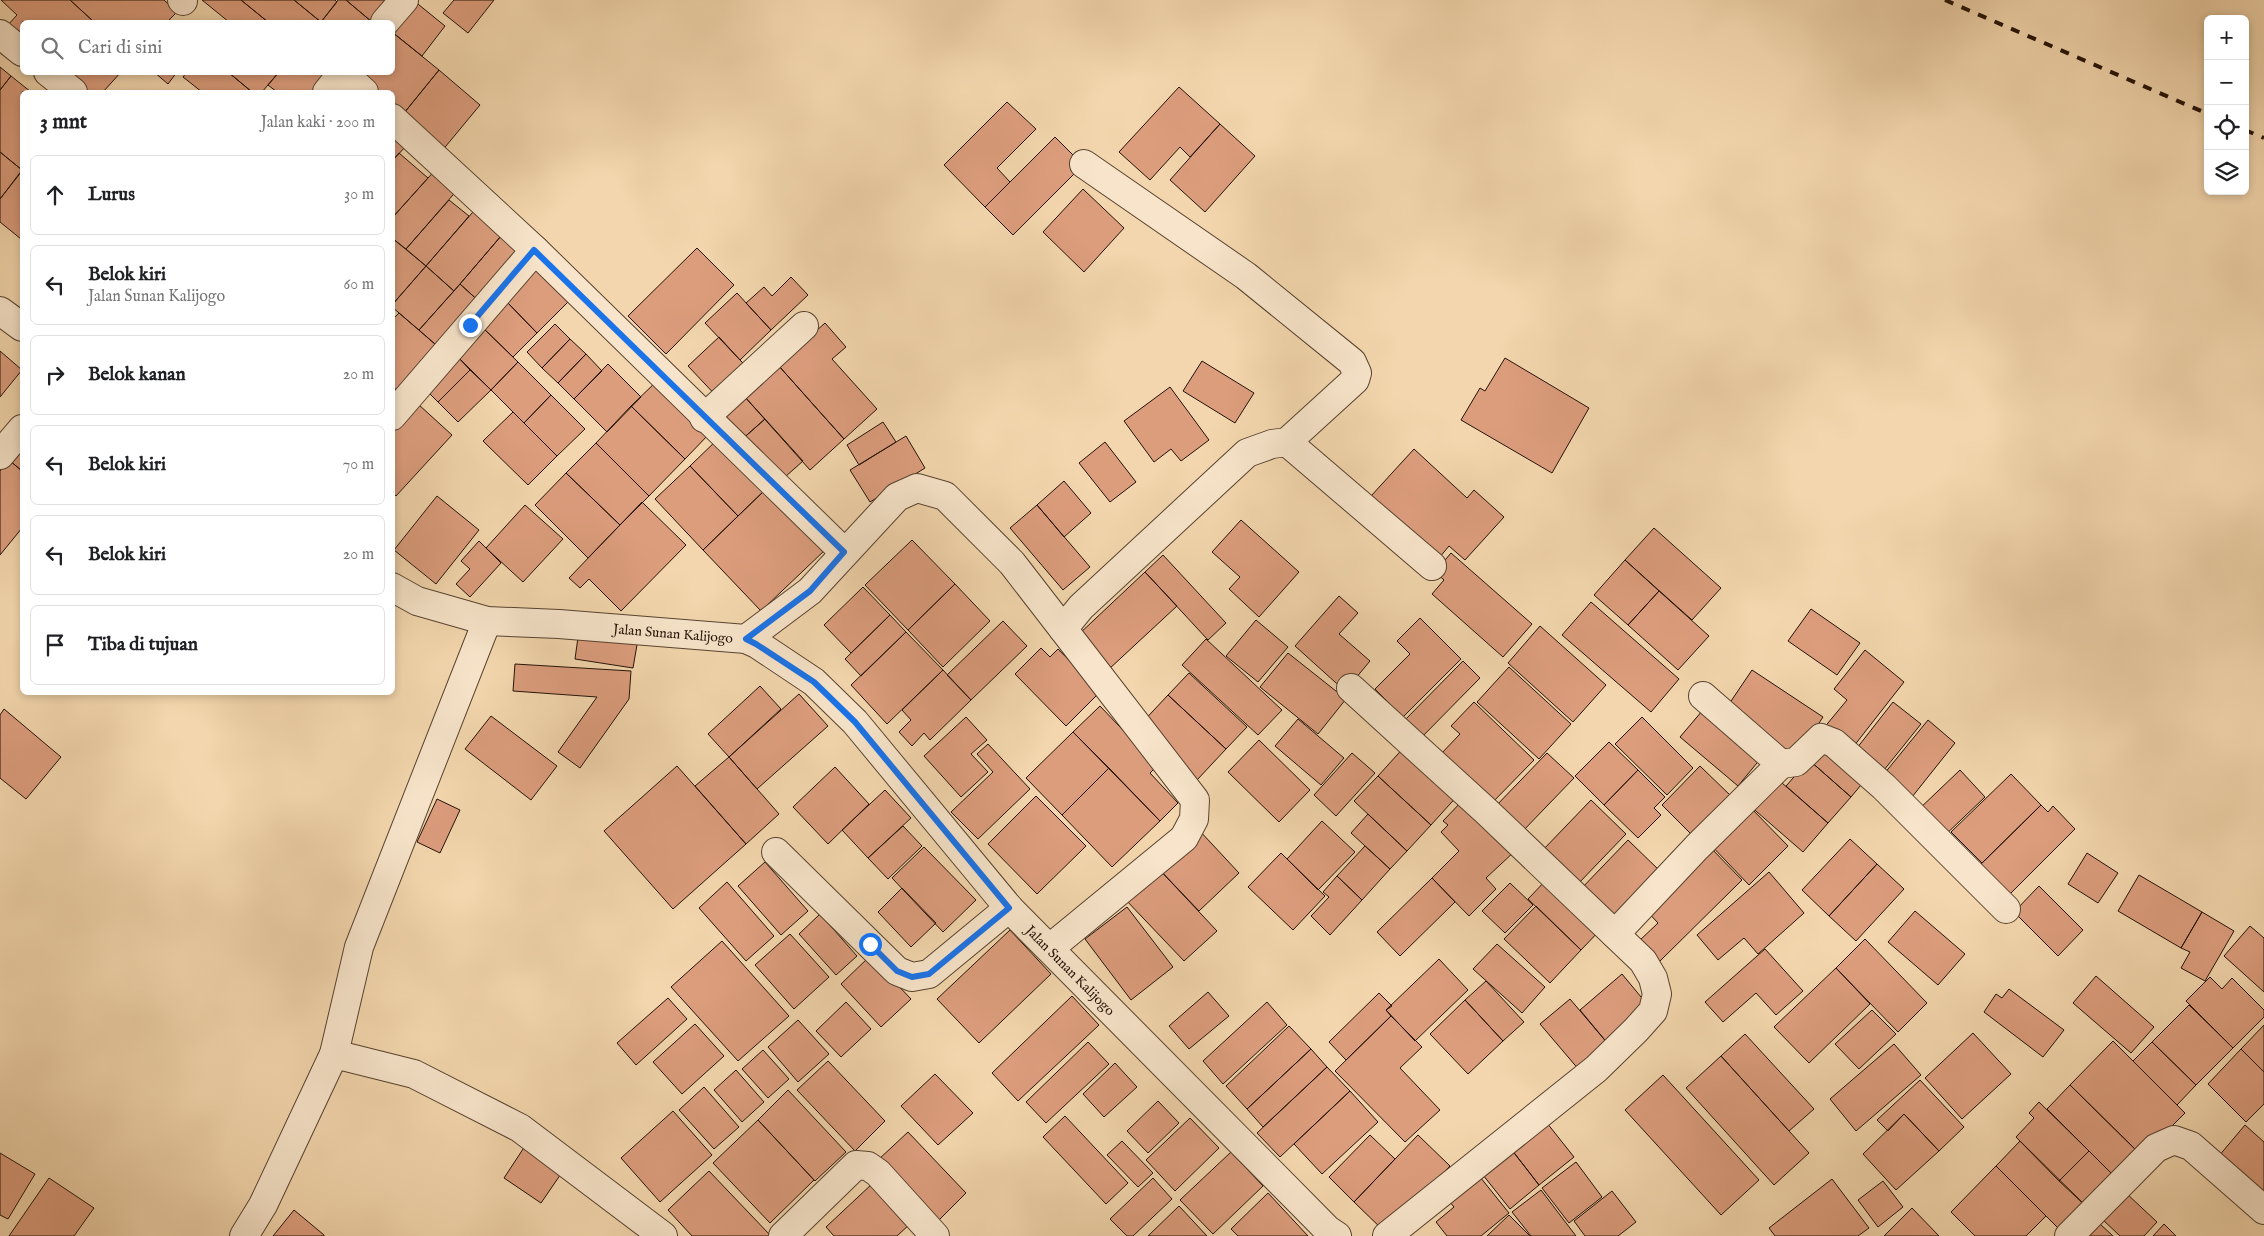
<!DOCTYPE html>
<html lang="id">
<head>
<meta charset="utf-8">
<style>
  :root { --surface:#fff; --page:#f6f6f6; --text:#202124; --muted:#757577; --line:#e0e0e0 }
  body { margin:0; font-family:"IM FELL English",serif; background:var(--page); color:var(--text) }
  .controls { position:absolute; right:15px; top:15px; display:grid; overflow:hidden; border-radius:8px; box-shadow:0 2px 8px #0003 }
  .controls button { width:45px; height:45px; display:grid; place-items:center; padding:0; border:0; border-bottom:1px solid var(--line); background:var(--surface); color:var(--text); font:25px sans-serif }
  .stop { position:absolute; width:15px; height:15px; margin:-11px; border:4px solid #1a73e8; border-radius:50%; background:#fff }
  .stop.end { background:#1a73e8; border-color:#fff; box-shadow:0 1px 5px #0008 }
  .list { margin:0; padding:0; list-style:none }
  h2 { display:flex; justify-content:space-between; align-items:center; height:65px; margin:0; padding:0 20px; font-size:21px }
  h2 small { font-size:16px; font-weight:400; color:var(--muted) }
  .list li { display:grid; grid-template-columns:32px 1fr auto; gap:15px; align-items:center; box-sizing:border-box; height:80px; margin:0 10px 10px; padding:0 10px; border:1px solid var(--line); border-radius:8px }
  .list b { display:block; font-size:19px; white-space:nowrap }
  .list p { margin:0; font-size:16px; white-space:nowrap; color:var(--muted) }
  .list em { font-size:16px; font-style:normal; color:var(--muted) }
  .icon { flex:none; width:28px; height:28px; fill:none; stroke:currentColor; stroke-width:2; stroke-linecap:round; stroke-linejoin:round }
  .map { position:relative; flex:none; width:2264px; height:1236px; overflow:hidden }
  .search { position:absolute; background:var(--surface); box-shadow:0 2px 8px #0003; left:20px; top:20px; width:375px; height:55px; display:flex; align-items:center; gap:12px; box-sizing:border-box; padding:0 18px; border-radius:8px; color:var(--muted); font-size:19px }
  .panel { position:absolute; background:var(--surface); box-shadow:0 2px 8px #0003; left:20px; top:90px; width:375px; height:605px; border-radius:8px }
  .map>svg:first-child { display:block }
</style>
</head>
<body>
<div class="map">
<svg width="2264" height="1236" viewBox="0 0 2264 1236">
  <rect width="100%" height="100%" fill="#f3d6ad"/>
  <filter id="stains"><feTurbulence type="fractalNoise" baseFrequency=".004" numOctaves="4"/><feColorMatrix values="0 0 0 0 .2 0 0 0 0 .09 0 0 0 0 .02 0 0 0 .5 -.17"/></filter>
  <radialGradient id="worn" r=".72"><stop offset=".6" stop-color="#630" stop-opacity="0"/><stop offset="1" stop-color="#630" stop-opacity=".3"/></radialGradient>
  <!-- building -->
  <path fill="#dc9d7d" stroke="#231207" d="M1 0H70L94 22H22V39L7 26 17 15Z
    M70 0H164L177 12 167 22H94Z
    M202 0H241L268 22H229Z
    M241 0H294L321 22H268Z
    M294 0H335L337 2 321 22Z
    M338 0H346L372 22H321Z
    M346 0H388L372 22Z
    M413 0 445 26 422 56 392 32Z
    M454 0H494L468 33 443 13Z
    M392 32 439 70 400 118 392 112V92H369L352 72H392Z
    M0 67 11 76 0 90Z
    M439 70 480 105 441 152 400 118Z
    M59 72H121L103 92H80Z
    M154 72H177L168 84Z
    M187 72H228L252 92H202L183 77Z
    M228 72H279L262 92H252Z
    M279 72H329L322 92H277L268 85Z
    M11 76 31 92H22V170L0 152V90Z
    M1179 87 1220 124 1190 157 1180 147 1150 180 1119 152Z
    M1007 102 1036 129 997 168 1010 182 985 207 944 165Z
    M1220 124 1255 156 1205 212 1170 180Z
    M392 131 408 144 392 161Z
    M1055 137 1083 165 1013 235 985 207Z
    M0 152 22 170 0 199Z
    M399 153 428 178 392 218V161Z
    M437 168 459 188 406 249 392 238V218Z
    M22 171V237L21 239 0 222V199Z
    M1083 189 1124 228 1084 272 1043 232Z
    M449 200 469 216 426 266 406 249Z
    M479 205 507 229 454 291 426 266Z
    M507 229 531 250 483 305 460 284Z
    M392 238 426 266 392 305Z
    M697 248 734 285 666 354 628 316Z
    M542 264 574 296 537 333 505 300Z
    M426 266 454 291 419 330 392 307V305Z
    M791 277 808 295 771 330 746 303 764 287 772 296Z
    M460 284 483 305 443 351 419 330Z
    M737 293 771 330 740 360 705 323Z
    M505 300 537 333 513 357 480 325Z
    M399 313 443 351 404 396 392 386V320Z
    M825 323 846 347 832 359 877 409 844 439 778 365Z
    M555 324 570 339 542 368 527 352Z
    M480 325 518 362 491 390 453 352Z
    M719 337 751 372 721 401 688 366Z
    M570 339 586 354 558 383 542 368Z
    M0 351 22 370 0 397Z
    M453 352 470 370 438 402 421 385Z
    M586 354 602 371 574 399 558 383Z
    M1505 358 1589 408 1552 473 1461 420 1480 388 1485 391Z
    M1202 361 1254 393 1235 423 1183 391Z
    M518 362 551 395 524 423 491 390Z
    M608 364 641 397 607 432 574 399Z
    M778 365 844 439 810 470 744 396Z
    M470 370 491 390 458 422 438 402Z
    M659 379 712 431 685 459 631 406Z
    M1170 387 1209 440 1181 461 1171 449 1154 462 1124 421Z
    M551 395 585 429 557 456 524 423Z
    M744 396 765 419 739 442 718 419Z
    M418 404 452 435 396 496 392 492V432Z
    M631 406 685 459 649 496 596 443Z
    M513 412 557 456 528 485 483 441Z
    M765 419 803 461 776 485 739 442Z
    M883 422 896 442 859 465 847 445Z
    M906 436 925 468 870 502 850 470Z
    M720 437 767 488 738 516 690 466Z
    M1105 442 1136 482 1110 502 1079 463Z
    M596 443 649 496 620 525 566 473Z
    M22 444V471L9 460Z
    M1414 449 1467 498 1474 490 1504 517 1465 560 1449 546 1439 558 1371 496Z
    M9 460 22 471V528L0 555V471Z
    M690 466 738 516 703 550 655 499Z
    M566 473 620 525 588 558 535 505Z
    M1064 481 1091 513 1064 537 1037 505Z
    M767 488 825 550 761 611 703 550Z
    M437 496 479 530 436 584 394 550Z
    M642 502 686 545 621 611 589 579 580 588 569 578Z
    M525 505 563 539 523 582 486 548Z
    M1037 505 1090 567 1063 590 1010 528Z
    M1241 520 1299 572 1259 617 1229 589 1240 577 1212 552Z
    M1654 528 1721 588 1692 620 1625 560Z
    M912 540 955 584 908 630 865 585Z
    M479 541 501 563 470 597 456 584 470 569 461 561Z
    M1451 553 1532 624 1503 657 1432 594 1444 580 1435 572Z
    M1163 555 1226 623 1208 640 1145 572Z
    M1625 560 1659 591 1628 625 1594 595Z
    M1145 572 1177 606 1108 670 1077 636Z
    M955 584 990 621 943 667 908 630Z
    M863 587 890 615 851 653 824 625Z
    M1659 591 1709 636 1678 670 1628 625Z
    M1339 596 1358 613 1339 634 1370 661 1345 691 1295 646Z
    M1591 602 1679 679 1651 712 1562 635Z
    M1811 609 1860 643 1837 675 1788 641Z
    M890 615 906 632 861 676 845 659Z
    M1420 618 1461 659 1403 717 1375 689 1410 654 1397 641Z
    M1256 620 1288 647 1258 682 1226 656Z
    M1003 621 1027 646 971 700 947 675Z
    M1540 626 1606 685 1573 722 1508 663Z
    M579 630 638 639 633 668 575 659Z
    M906 632 943 670 887 724 851 685Z
    M1206 639 1282 710 1258 735 1182 665Z
    M1041 648 1050 657 1058 649 1100 692 1066 726 1015 674Z
    M1865 650 1904 682 1850 751 1823 729 1847 700 1834 689Z
    M1288 653 1346 699 1318 734 1260 687Z
    M1463 661 1480 678 1416 743 1400 725Z
    M515 664 631 671 629 699 580 768 558 752 597 697 513 691Z
    M1509 667 1571 724 1539 759 1477 702Z
    M943 670 971 700 930 740 924 733 912 746 899 732 911 720 902 710Z
    M1752 670 1823 717 1796 758 1725 710Z
    M1189 673 1247 727 1226 749 1168 695Z
    M760 686 781 709 729 757 708 734Z
    M799 694 828 726 757 789 729 757Z
    M1168 695 1226 749 1197 780 1139 726Z
    M1474 702 1534 760 1490 805 1439 756 1460 734 1451 726Z
    M1893 702 1921 724 1884 770 1857 748Z
    M1708 704 1766 752 1738 786 1680 737Z
    M1100 706 1157 766 1150 773 1178 803 1160 821 1073 732Z
    M4 709 61 757 26 799 0 778V715Z
    M491 716 557 766 531 800 465 749Z
    M966 717 987 740 971 754 988 772 961 797 924 756Z
    M1642 717 1693 768 1667 795 1615 744Z
    M1298 719 1344 758 1321 785 1275 746Z
    M1928 720 1955 743 1912 797 1884 774Z
    M1073 732 1109 768 1062 815 1026 778Z
    M1259 740 1310 790 1279 822 1228 772Z
    M1609 742 1638 770 1604 805 1575 776Z
    M1824 743 1866 779 1851 797 1809 760Z
    M988 744 1030 789 978 839 951 812 993 772 977 754Z
    M1407 744 1460 793 1431 825 1378 776Z
    M1352 753 1375 773 1336 816 1314 795Z
    M1547 753 1574 778 1520 834 1493 809Z
    M729 757 779 814 746 844 695 786Z
    M1809 760 1851 797 1828 823 1786 786Z
    M677 766 746 844 673 909 604 831Z
    M1700 766 1731 796 1693 836 1662 805Z
    M835 767 869 804 828 844 793 807Z
    M1109 768 1160 821 1112 867 1062 815Z
    M1638 770 1665 797 1654 808 1661 815 1638 838 1604 805Z
    M1960 770 1985 797 1941 839 1916 812Z
    M2011 774 2041 805 1982 863 1951 832Z
    M1378 776 1431 825 1407 851 1354 801Z
    M1774 776 1828 823 1803 852 1749 805Z
    M885 790 911 818 868 858 842 830Z
    M1036 796 1086 846 1037 894 988 844Z
    M437 799 460 810 440 853 417 842Z
    M1464 799 1515 851 1486 878 1496 889 1469 916 1432 878 1459 851 1441 832 1448 825 1443 821Z
    M1591 800 1626 834 1576 886 1541 852Z
    M2041 805 2048 812 2053 806 2075 829 2004 900 1975 870Z
    M1751 808 1788 846 1749 885 1706 840Z
    M1368 814 1407 851 1390 869 1351 833Z
    M1322 821 1355 852 1318 890 1287 859Z
    M903 826 922 846 888 879 868 858Z
    M1198 829 1239 873 1199 911 1157 867Z
    M1850 839 1877 864 1829 916 1802 890Z
    M1628 840 1662 873 1614 923 1579 891Z
    M1365 846 1390 869 1362 900 1337 876Z
    M1709 846 1742 880 1658 963 1638 942 1658 923 1645 909Z
    M924 847 976 900 943 932 892 878Z
    M1281 853 1325 896 1293 930 1248 887Z
    M2087 853 2118 873 2098 903 2068 884Z
    M765 862 808 911 781 935 738 886Z
    M1877 864 1904 889 1856 941 1829 916Z
    M1157 867 1217 931 1184 961 1124 898Z
    M1769 872 1804 913 1758 954 1744 938 1718 960 1697 935Z
    M2139 875 2202 912 2181 948 2118 911Z
    M1337 876 1362 900 1330 935 1311 916 1329 897 1323 892Z
    M1549 877 1602 928 1581 950 1528 899Z
    M1432 878 1455 902 1400 956 1377 932Z
    M727 882 774 936 746 961 699 908Z
    M1510 883 1533 905 1505 933 1482 911Z
    M2039 886 2083 930 2058 956 2014 912Z
    M902 888 936 923 911 947 878 912Z
    M1536 906 1581 950 1550 983 1504 939Z
    M1127 907 1173 967 1131 1000 1085 939Z
    M1915 911 1965 954 1938 985 1888 942Z
    M2202 912 2234 931 2205 981 2181 968 2190 952 2181 948Z
    M820 914 857 956 836 975 799 934Z
    M2250 926 2264 938V992L2224 956Z
    M1010 930 1051 974 979 1043 937 999Z
    M790 934 829 977 794 1009 755 965Z
    M1865 939 1927 1003 1898 1032 1836 968Z
    M722 941 789 1016 738 1061 671 987Z
    M1497 944 1545 987 1522 1013 1473 969Z
    M1765 949 1803 991 1776 1015 1756 993 1723 1022 1705 1002Z
    M870 956 911 999 881 1027 841 984Z
    M1439 959 1468 990 1415 1041 1386 1010Z
    M1836 968 1870 1004 1809 1063 1774 1027Z
    M1622 974 1651 1009 1609 1045 1580 1010Z
    M2096 976 2154 1027 2131 1053 2073 1003Z
    M2210 977 2222 989 2232 978 2264 1010V1017L2233 1048 2186 1001Z
    M1486 981 1524 1022 1503 1041 1465 1000Z
    M2009 989 2064 1030 2043 1057 1984 1012 1996 994 2002 998Z
    M1208 992 1229 1016 1189 1049 1169 1026Z
    M1379 993 1392 1006 1386 1010 1391 1016 1346 1060 1329 1042Z
    M1072 996 1099 1025 1018 1101 992 1073Z
    M668 998 687 1019 636 1065 617 1043Z
    M1570 999 1609 1045 1580 1071 1540 1024Z
    M1465 1000 1503 1041 1468 1074 1430 1034Z
    M846 1002 871 1029 841 1057 816 1031Z
    M1267 1002 1287 1025 1223 1084 1203 1061Z
    M2189 1005 2233 1048 2196 1085 2152 1042Z
    M1872 1010 1896 1034 1859 1069 1835 1044Z
    M1391 1016 1422 1047 1400 1068 1440 1110 1405 1142 1335 1071Z
    M798 1020 829 1054 798 1082 768 1047Z
    M695 1024 724 1056 682 1094 653 1062Z
    M2264 1025V1072L2241 1049Z
    M1289 1026 1311 1049 1247 1109 1226 1086Z
    M1973 1033 2011 1074 1962 1119 1925 1078Z
    M1745 1034 1814 1109 1789 1131 1721 1056Z
    M2113 1041 2185 1113 2142 1156 2070 1085Z
    M1088 1042 1109 1064 1046 1123 1026 1102Z
    M2152 1042 2196 1085 2177 1105 2133 1061Z
    M1894 1044 1921 1075 1856 1131 1830 1099Z
    M1311 1049 1327 1067 1263 1127 1247 1109Z
    M2241 1049 2264 1072V1104L2246 1122 2208 1084Z
    M763 1050 789 1079 768 1098 742 1069Z
    M1721 1056 1809 1153 1774 1185 1686 1088Z
    M828 1061 885 1121 855 1151 797 1090Z
    M1115 1063 1137 1087 1104 1117 1083 1094Z
    M1327 1067 1350 1091 1280 1157 1257 1133Z
    M736 1070 764 1102 742 1122 714 1090Z
    M935 1074 973 1113 938 1145 901 1106Z
    M1663 1075 1759 1180 1721 1215 1625 1110Z
    M1920 1080 1964 1127 1939 1151 1904 1114 1888 1131 1877 1120Z
    M2070 1085 2142 1156 2119 1181 2047 1109Z
    M704 1087 739 1127 714 1149 679 1110Z
    M788 1090 846 1152 815 1181 758 1120Z
    M1350 1091 1378 1122 1322 1174 1294 1144Z
    M1158 1101 1179 1123 1148 1153 1127 1131Z
    M2039 1102 2089 1151 2059 1181 2016 1137 2034 1118 2029 1113Z
    M673 1111 712 1155 660 1202 621 1158Z
    M1904 1114 1939 1151 1896 1190 1863 1154Z
    M1065 1116 1128 1183 1106 1204 1043 1137Z
    M1190 1118 1219 1148 1175 1191 1146 1160Z
    M1543 1118 1574 1157 1539 1185 1508 1145Z
    M758 1120 814 1180 770 1223 713 1163Z
    M2245 1125 2264 1142V1206L2218 1157Z
    M908 1132 966 1193 937 1222 878 1160Z
    M1370 1135 1395 1159 1354 1202 1329 1177Z
    M1418 1135 1450 1166 1385 1232 1354 1202Z
    M1122 1141 1153 1173 1138 1187 1107 1155Z
    M2020 1141 2090 1210 2065 1235 1996 1166Z
    M527 1143 565 1168 541 1203 504 1178Z
    M1508 1145 1539 1185 1510 1209 1479 1170Z
    M2089 1151 2119 1181 2090 1210 2059 1181Z
    M1231 1152 1263 1186 1213 1234 1180 1200Z
    M0 1153 35 1174 8 1219 0 1215Z
    M1576 1162 1602 1197 1569 1223 1542 1188Z
    M1996 1166 2046 1216 2026 1236H1975L1951 1212Z
    M709 1171 770 1235 769 1236H692L668 1210Z
    M1476 1172 1509 1213 1481 1236H1447L1436 1222 1454 1207 1445 1196Z
    M49 1178 94 1208 74 1236H9Z
    M1153 1178 1172 1199 1133 1236H1127L1110 1219Z
    M1832 1179 1869 1228 1858 1236H1775L1769 1228Z
    M1883 1181 1903 1207 1878 1227 1858 1200Z
    M873 1183 911 1223 897 1236H834L826 1227Z
    M1541 1190 1576 1236H1531L1512 1212Z
    M1612 1191 1636 1222 1618 1236H1585L1574 1221Z
    M1268 1193 1308 1236H1238L1231 1229Z
    M2126 1193 2157 1222 2144 1236H2120L2102 1219Z
    M1179 1206 1207 1236H1148Z
    M1912 1208 1939 1236H1884Z
    M294 1210 324 1235V1236H273Z
    M1509 1215 1530 1236H1487Z
    M2100 1224 2113 1236H2088Z
    M2164 1224 2176 1236H2153Z"/>
  <g fill="none" stroke-linecap="round" stroke-linejoin="round">
    <!-- minor casing -->
    <g stroke="#574330" stroke-width="30">
      <g id="minor">
        <path d="M182 0 183 1"/>
        <path d="M385 22 404 0"/>
        <path d="M0 34 22 52"/>
        <path d="M48 72 73 92"/>
        <path d="M343 73 364 92"/>
        <path d="M327 92 343 72"/>
        <path d="M392 118 535 250 844 552"/>
        <path d="M0 311 22 327"/>
        <path d="M392 416 535 250"/>
        <path d="M704 418 804 326"/>
        <path d="M1287 442 1432 566"/>
        <path d="M0 455 22 429"/>
        <path id="s1" d="M392 587 417 601 487 621 559 624 746 639 757 644 814 682 855 722 1009 908 1328 1230 1337 1236"/>
        <path d="M746 639 810 591 897 497 917 488 945 496 1012 563 1063 629 1081 607 1247 453 1272 444 1287 442 1355 380 1357 373 1352 362 1246 276 1084 164"/>
        <path d="M1351 688 1486 811 1643 961 1653 978 1657 994 1653 1011 1636 1030 1596 1069 1387 1236"/>
        <path d="M1781 764 1796 762 1821 738 1834 743 1884 787 2006 909"/>
        <path d="M776 852 897 971 912 977 929 974 1009 908"/>
        <path d="M1615 934 1697 847 1781 764 1703 696"/>
        <path d="M1050 948 1184 838 1194 819 1195 800 1063 629"/>
        <path d="M334 1054 414 1074 520 1128 663 1236"/>
        <path d="M244 1236 263 1205 334 1054 359 947 487 621"/>
        <path d="M783 1236 856 1165 868 1166 878 1173 935 1236"/>
        <path d="M2069 1236 2156 1148 2174 1140 2191 1146 2264 1210"/>
      </g>
    </g>
    <!-- minor -->
    <use href="#minor" stroke="#f7e4ca" stroke-width="28"/>
    <!-- rail -->
    <path stroke="#231207" stroke-width="4" stroke-dasharray="9 9" stroke-linecap="butt" d="M1945 0 2208 114
      M2245 130 2264 138"/>
  </g>
  <g fill="none" stroke-linecap="round" stroke-linejoin="round">
    <!-- route -->
    <path stroke="#1a73e8" stroke-width="6" d="M470 325 534 250 844 552 810 591 746 639 756 644 814 682 855 722 1009 908 929 974 912 977 897 971 870 944"/>
  </g>
  <g text-anchor="middle" stroke-width="5" stroke-linejoin="round" paint-order="stroke">
    <!-- street labels -->
    <g font-size="14" fill="#231207" stroke="#f7e4ca">
      <text dy="5" stroke="none"><textPath href="#s1" startOffset="288">Jalan Sunan Kalijogo</textPath></text>
      <text dy="5" stroke="none"><textPath href="#s1" startOffset="828">Jalan Sunan Kalijogo</textPath></text>
    </g>
  </g>
  <rect width="100%" height="100%" filter="url(#stains)"/>
  <rect width="100%" height="100%" fill="url(#worn)"/>
</svg>
<div class="controls">
<button>+</button>
<button>−</button>
<button><svg class="icon" aria-label="locate" viewBox="0 0 24 24"><circle cx="12" cy="12" r="6"/><path d="M12 2v4M12 18v4M2 12h4M18 12h4"/></svg></button>
<button><svg class="icon" aria-label="layers" viewBox="0 0 24 24"><path d="M12 4l9 5-9 5-9-5zM3 14l9 5 9-5"/></svg></button>
</div>
<div class="stop" style="left:870px;top:944px"></div>
<div class="stop end" style="left:470px;top:325px"></div>
<div class="search"><svg class="icon" aria-label="search" viewBox="0 0 24 24"><circle cx="10" cy="10" r="6"/><path d="M15 15l6 6"/></svg>Cari di sini</div>
<section class="panel">
<h2>3 mnt<small>Jalan kaki · 200 m</small></h2>
<ul class="list">
<li><svg class="icon" aria-label="ahead" viewBox="0 0 24 24"><path d="M12 20V5M6 11l6-6 6 6"/></svg><div><b>Lurus</b></div><em>30 m</em></li>
<li><svg class="icon" aria-label="left" viewBox="0 0 24 24"><path d="M17 20v-9H6M10 6l-5 5 5 5"/></svg><div><b>Belok kiri</b><p>Jalan Sunan Kalijogo</p></div><em>60 m</em></li>
<li><svg class="icon" aria-label="right" viewBox="0 0 24 24"><path d="M7 20v-9h11M14 6l5 5-5 5"/></svg><div><b>Belok kanan</b></div><em>20 m</em></li>
<li><svg class="icon" aria-label="left" viewBox="0 0 24 24"><path d="M17 20v-9H6M10 6l-5 5 5 5"/></svg><div><b>Belok kiri</b></div><em>70 m</em></li>
<li><svg class="icon" aria-label="left" viewBox="0 0 24 24"><path d="M17 20v-9H6M10 6l-5 5 5 5"/></svg><div><b>Belok kiri</b></div><em>20 m</em></li>
<li><svg class="icon" aria-label="arrive" viewBox="0 0 24 24"><path d="M6 21V4h12l-3 4 3 4H6"/></svg><div><b>Tiba di tujuan</b></div></li>
</ul>
</section>
</div>
</body>
</html>
